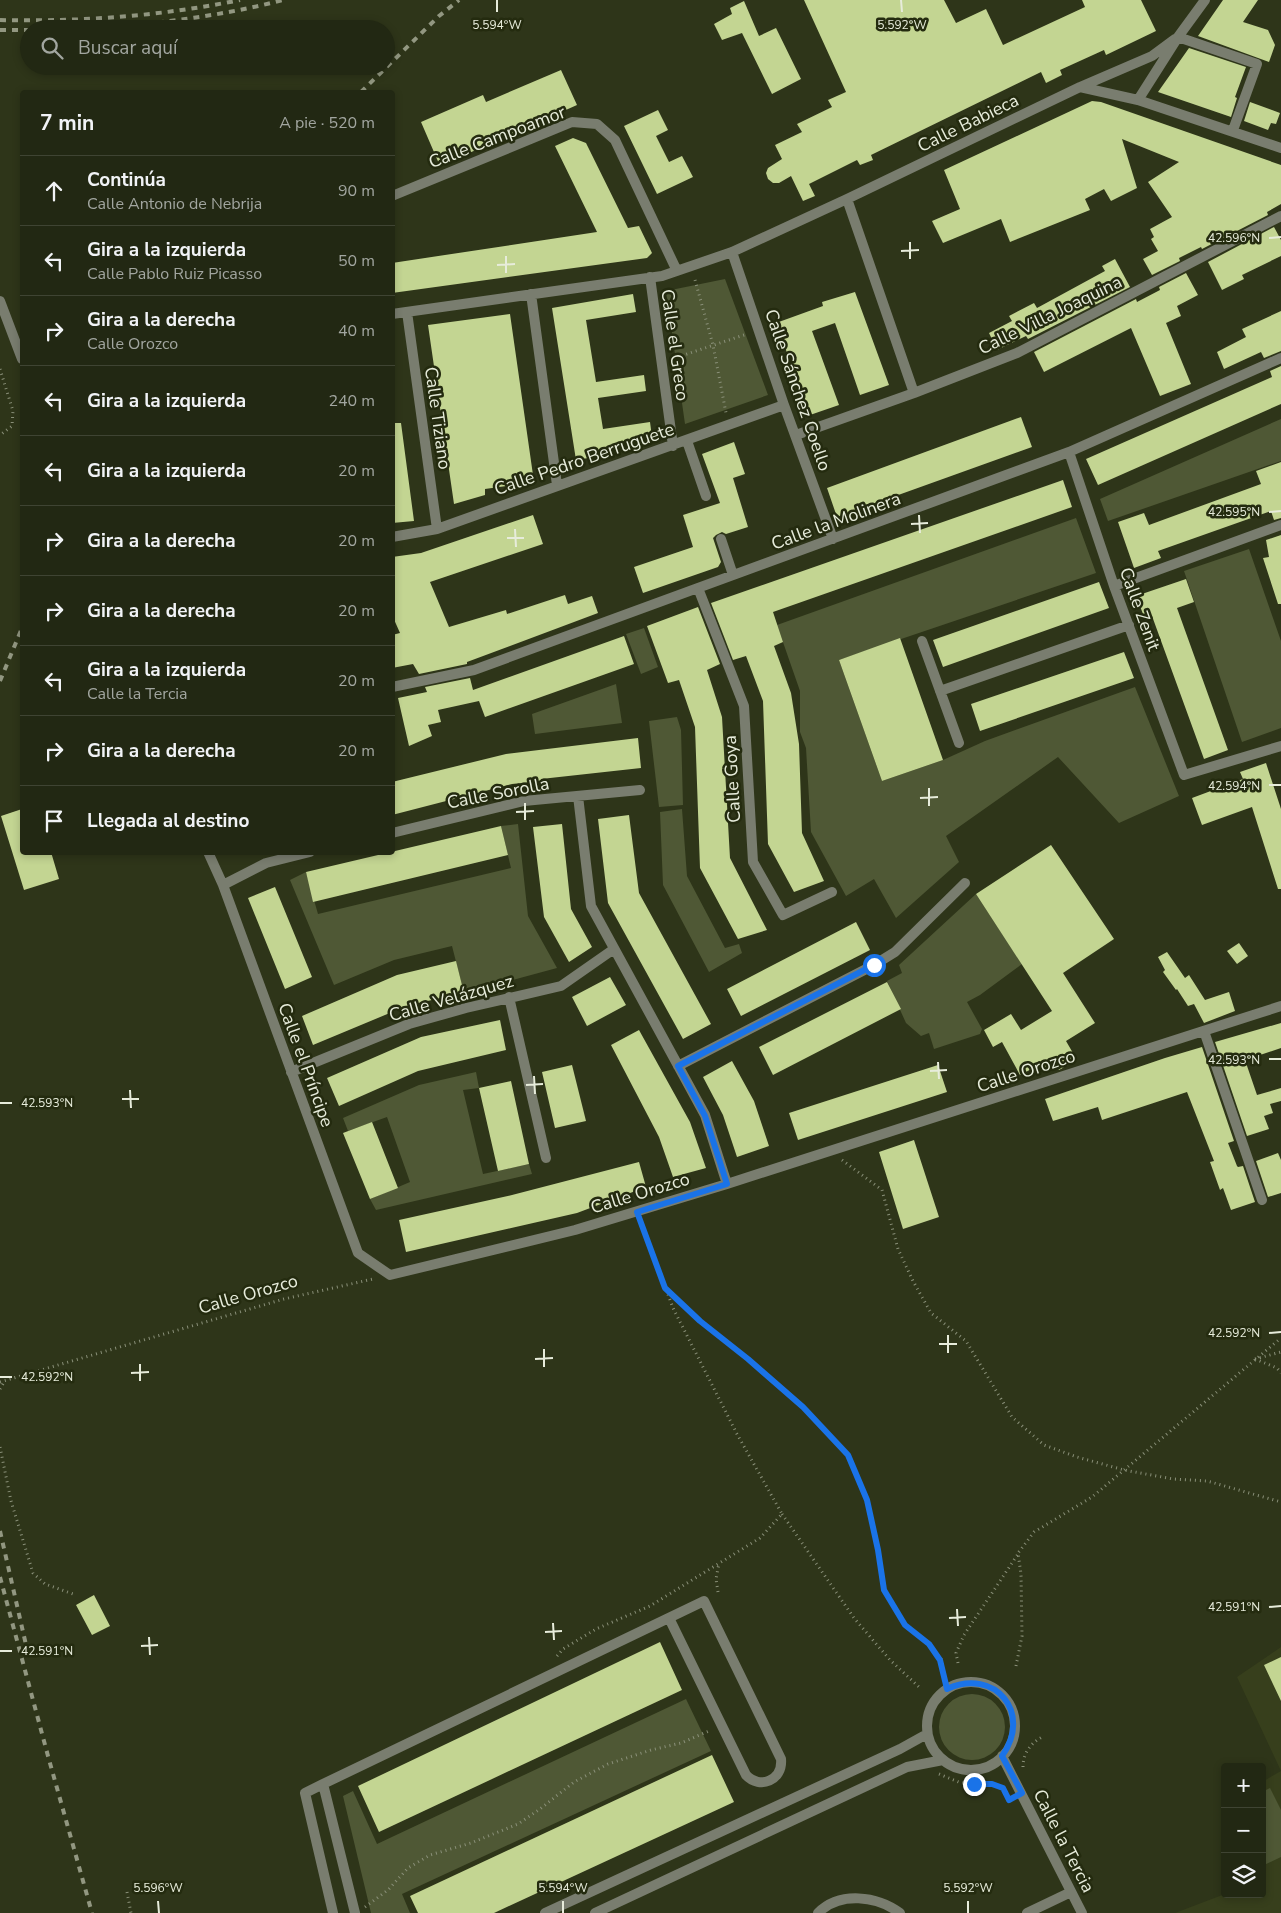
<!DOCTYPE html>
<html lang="es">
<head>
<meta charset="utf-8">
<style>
  :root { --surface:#222813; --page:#2e3421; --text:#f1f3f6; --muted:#a2a6a0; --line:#3f4433 }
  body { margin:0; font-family:"Nunito Sans",sans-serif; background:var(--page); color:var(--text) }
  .controls { position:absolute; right:15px; bottom:15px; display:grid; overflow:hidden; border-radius:5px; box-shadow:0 2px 8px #0003 }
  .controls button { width:45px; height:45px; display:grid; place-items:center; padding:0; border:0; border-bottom:1px solid var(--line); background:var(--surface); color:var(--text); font:25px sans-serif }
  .stop { position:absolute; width:15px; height:15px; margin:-11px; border:4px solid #1a73e8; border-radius:50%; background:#fff }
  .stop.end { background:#1a73e8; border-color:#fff; box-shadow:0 1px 5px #0008 }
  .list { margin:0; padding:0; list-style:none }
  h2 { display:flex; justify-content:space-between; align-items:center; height:65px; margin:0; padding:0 20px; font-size:21px }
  h2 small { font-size:16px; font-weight:400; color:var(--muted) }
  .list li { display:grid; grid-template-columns:32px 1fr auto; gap:15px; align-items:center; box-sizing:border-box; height:70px; padding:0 20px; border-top:1px solid var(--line) }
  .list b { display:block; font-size:19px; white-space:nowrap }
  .list p { margin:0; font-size:16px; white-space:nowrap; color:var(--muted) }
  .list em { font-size:16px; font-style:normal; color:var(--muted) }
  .icon { flex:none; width:28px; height:28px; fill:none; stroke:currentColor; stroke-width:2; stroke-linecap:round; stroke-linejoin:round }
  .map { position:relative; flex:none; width:1281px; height:1913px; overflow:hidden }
  .search { position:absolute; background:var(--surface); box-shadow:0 2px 8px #0003; left:20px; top:20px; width:375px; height:55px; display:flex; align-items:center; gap:12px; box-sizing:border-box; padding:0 18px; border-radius:28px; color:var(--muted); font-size:19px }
  .panel { position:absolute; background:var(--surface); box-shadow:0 2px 8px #0003; left:20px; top:90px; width:375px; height:765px; border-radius:5px }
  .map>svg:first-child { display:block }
</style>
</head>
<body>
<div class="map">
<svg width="1281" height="1913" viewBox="0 0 1281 1913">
  <rect width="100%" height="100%" fill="#2e3519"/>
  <!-- built -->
  <path fill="#373f1c" d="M1281 1647V1913H1175L1225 1894H1262V1782L1281 1771 1237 1677Z"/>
  <!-- green -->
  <path fill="#4f5835" d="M725 279 768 395 685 424 666 291Z
    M1281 419V461L1108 521 1100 499Z
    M1076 518 1096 573 839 660 882 781 943 760 985 741 1135 687 1179 796 1119 823 1058 757 946 836 959 862 896 918 874 879 846 896 811 832 806 748 800 732V691L777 625Z
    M1249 549 1281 641V728L1242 742 1184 571Z
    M644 628 658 667 641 674 626 634Z
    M616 684 622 723 535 734 532 714Z
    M677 717 681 730 683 805 659 807 649 721Z
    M682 809 687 876 725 948 739 944 742 953 709 972 663 885 660 812Z
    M518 824 528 916 557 968 464 993 452 946 394 960 334 985 290 880 306 872 318 914 511 868 501 826Z
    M976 894 1022 964 980 995 967 1002 982 1029 980 1034 934 1049 929 1033 921 1036 906 1023 887 981 902 973 899 965Z
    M476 1072 479 1088 463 1090 483 1174 529 1164 532 1174 376 1210 370 1199 410 1182 387 1117 348 1131 343 1118 419 1085Z
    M939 1727a33 33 0 1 1 66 0a33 33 0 1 1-66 0Z
    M686 1699 711 1751 402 1894 410 1913H371L343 1796 353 1791 377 1844Z
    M1270 1788 1281 1810V1857L1262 1866V1792Z"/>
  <!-- building -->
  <path fill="#c3d592" d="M804 0H944L956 23 986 9 1003 45 1085 7 1082 0H1141L1156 31 1106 55 1104 50 1060 70 1062 75 1046 83 1041 72 871 155 873 160 860 165 857 160 809 184 815 196 803 201 791 176 779 183H773L768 179 766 173 768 168 782 159 775 145 802 132 797 124 832 107 828 100 846 92Z
    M1223 0H1258L1243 22 1268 30 1275 45 1269 62 1198 36Z
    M744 1 759 36 776 28 801 79 772 94 742 33 722 40 714 24 732 14 730 8Z
    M1189 48 1246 67 1235 97 1237 98 1231 117 1158 92Z
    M561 70 577 105 440 166 421 122 483 95 486 102Z
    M1092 101 1101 102 1281 165V204L1267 212 1268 215 1202 249 1201 247 1179 258 1180 261 1152 275 1143 259 1158 251 1151 239 1154 237 1150 229 1172 217 1148 182 1179 162 1122 139 1137 188 1111 201 1104 189 1085 199 1090 210 1010 242 1001 219 943 243 932 221 960 209 944 170Z
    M1250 102 1280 113 1276 124 1271 123 1268 130 1244 121Z
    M658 110 668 130 656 136 669 162 682 156 693 177 657 194 624 126Z
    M573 138 586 143 628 228 639 226 652 253 647 258 392 293V263L597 232 555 146Z
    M1274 227 1281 240V256L1242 275 1244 279 1222 290 1208 262Z
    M1115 259 1130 287 1028 339 1026 336 997 350 989 333 1012 321 1009 316 1034 303 1037 308 1105 271 1102 266Z
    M1186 273 1198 295 1177 306 1181 316 1166 323 1191 384 1160 396 1131 328 1044 372 1034 352 1136 299 1137 302 1160 290 1159 287Z
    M855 292 889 385 860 395 835 323 812 331 839 405 810 415 776 323 823 306 822 302Z
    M633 294 636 312 586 320 596 382 644 375 646 391 598 398 603 429 650 422 652 437 606 450 607 455 576 460 552 308Z
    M1281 311V351L1264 358 1261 352 1224 369 1217 352 1246 337 1242 329Z
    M510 314 534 482 485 489V495L454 504 428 325Z
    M1281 366V404L1098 485 1086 459 1272 377 1270 371Z
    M1021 417 1032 447 837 517 827 488Z
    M392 423H401L414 521 392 523Z
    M734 442 745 474 733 478 748 527 726 534 722 532 716 535 713 538 721 562 718 567 643 593 634 567 693 547 683 515 720 503 702 454Z
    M1281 462V518L1274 520 1271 511 1158 551 1161 558 1134 568 1118 522 1144 513 1149 525 1261 484 1256 471Z
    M1063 480 1072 507 773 612 783 642 774 646 791 693 799 744 802 833 824 881 794 892 768 844 763 701 746 656 733 660 711 603Z
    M533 515 543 544 430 582 449 627 506 610 507 614 565 595 568 604 592 596 598 613 467 662V664L419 674 413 664 392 668V635L400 633 392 615V557L421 553Z
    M1281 535V604H1278L1263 558 1269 557 1266 540Z
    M1186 579 1194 602 1177 608 1228 750 1204 759 1152 616 1145 619 1136 596Z
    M1099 582 1109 608 943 667 933 640Z
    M698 607 720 664 707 670 722 717 730 858 767 930 738 939 700 868 695 727 679 680 668 683 647 626Z
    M624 636 634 664 485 717 479 701 438 710 441 722 428 725 432 736 409 746 398 698 427 692 425 687 470 678 473 690Z
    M900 638 943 760 882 781 839 660Z
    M1124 652 1134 678 980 731 971 704Z
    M638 738 641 768 541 779V781L512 784 392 815V782L506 754Z
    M1266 763 1281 809V889H1278L1252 807 1202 825 1192 798 1243 779 1240 772Z
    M22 809V852H51L59 879 24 890 1 816Z
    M629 815 639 893 711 1024 683 1039 608 903 598 819Z
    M562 824 571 909 592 947 569 962 544 917 533 827Z
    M501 826 508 855 313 902 306 872Z
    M1051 845 1114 939 1063 973 1095 1023 1066 1041 1077 1060 1059 1070 1056 1065 1045 1071 1041 1064 1020 1075 1002 1042 993 1047 984 1030 1011 1014 1021 1030 1052 1011 976 894Z
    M275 887 312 977 285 989 248 898Z
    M856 922 870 950 741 1016 727 989Z
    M1239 943 1248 956 1237 964 1227 951Z
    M1167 952 1185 978 1189 975 1205 1000 1229 992 1235 1011 1204 1023 1194 1004 1188 1006 1177 989 1176 990 1163 972 1165 970 1158 957Z
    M456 961 464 993 409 1005 313 1045 302 1016 397 975Z
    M610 977 626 1005 587 1026 572 997Z
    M887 982 901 1009 773 1075 759 1047Z
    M500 1020 506 1050 418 1071 339 1106 327 1078 421 1037Z
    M1281 1023V1048L1245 1060 1257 1095 1281 1088V1101L1270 1104 1273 1113 1264 1116 1269 1129 1247 1136 1215 1042Z
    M639 1030 690 1122 706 1168 673 1177 659 1137 611 1045Z
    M1202 1047 1234 1141 1228 1143 1237 1166 1238 1167 1243 1166 1255 1202 1231 1210 1223 1188 1220 1190 1210 1162 1214 1161 1187 1092 1102 1120 1098 1107 1053 1121 1045 1099 1165 1058Z
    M732 1061 754 1101 769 1146 737 1157 723 1115 703 1077Z
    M572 1065 586 1121 555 1128 542 1072Z
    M938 1065 947 1092 798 1140 789 1113Z
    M511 1081 529 1164 498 1171 479 1088Z
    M372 1122 398 1188 370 1199 343 1133Z
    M914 1140 939 1217 903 1229 879 1152Z
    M1278 1153 1281 1160V1193L1268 1197 1256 1161Z
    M639 1162 646 1187 577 1213 406 1252 399 1220 512 1195Z
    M94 1595 110 1626 92 1635 76 1605Z
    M660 1642 682 1690 379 1832 358 1786Z
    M1281 1657V1701L1264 1665Z
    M712 1755 734 1802 494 1913H418L410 1896Z"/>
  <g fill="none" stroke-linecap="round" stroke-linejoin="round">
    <!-- path -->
    <path stroke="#8a9079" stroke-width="3" stroke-dasharray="1 4" stroke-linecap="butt" d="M695 280 713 345 726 413
      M672 359 747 334
      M0 369 13 411 12 426 0 435
      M842 1160 882 1190 898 1249 913 1281 931 1313 966 1341 1012 1417 1044 1445 1077 1457 1124 1470 1173 1479 1207 1481 1281 1502
      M668 1290 700 1321 748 1359 803 1407 848 1455 867 1500 878 1550 884 1589 905 1625 929 1644 941 1659 947 1689
      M1255 1359 1277 1368 1281 1373
      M1255 1359 1281 1352
      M0 1382 284 1299 373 1279
      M0 1389 4 1382
      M0 1447 11 1501 33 1573 45 1584 76 1595
      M782 1514 854 1618 890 1660 919 1687
      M718 1592 716 1579 719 1563
      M557 1656 563 1649 596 1629 650 1606 760 1538 782 1514 737 1434 673 1308 641 1221
      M958 1663 956 1653 964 1635 1018 1554
      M1016 1666 1022 1636 1021 1574 1018 1553 1034 1532 1092 1497 1281 1338
      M1023 1767C1023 1752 1032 1742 1044 1736
      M939 1774 961 1783H985L1003 1788 1004 1790
      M127 1892 131 1913
      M365 1907 388 1890 408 1868 430 1855 471 1843 518 1824 540 1809 574 1782 608 1764 651 1750 681 1743 709 1731"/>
    <!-- minor -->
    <path stroke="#797d6f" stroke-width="10" d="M1178 37 1257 64 1233 130
      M1080 87 1152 56 1175 39
      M1138 100 1178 37 1205 0
      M392 196 572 122 597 124 615 140 677 271
      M847 199 914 393
      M732 252 784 405 833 539
      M650 277 673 446
      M531 294 557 485
      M0 301 22 359
      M407 312 437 529
      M392 314 662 276 732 252 847 199 1080 87 1138 100 1281 148
      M796 435 914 393 1017 353 1281 216
      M687 441 706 496
      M1069 452 1114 586 1184 775 1281 746
      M392 537 437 529 784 405
      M721 539 733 575
      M1114 586 1281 525
      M698 588 744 706 753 862 783 915 832 892
      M922 641 959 743
      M392 687 474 670 1069 452 1281 358
      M940 691 1129 625
      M578 796 591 906 705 1115 727 1184
      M392 833 524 801 640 790
      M208 852 223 885 358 1253 390 1275 575 1230 727 1184 1281 1006
      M223 885 266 863 310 852
      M509 997 546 1158
      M1204 1031 1262 1200
      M678 1066 874 965 895 952 965 883
      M291 1072 409 1024 466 1008 561 986 614 949
      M927 1726a44 44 0 1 1 88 0a44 44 0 1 1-88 0Z
      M1002 1756 1082 1913
      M323 1784 704 1601 781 1759C783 1780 760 1790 746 1775L669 1618
      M333 1913 305 1793 323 1784 355 1913
      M545 1913 900 1749 927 1734
      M595 1913 907 1767 943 1760
      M818 1913C840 1891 877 1896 900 1913
      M1027 1913 1071 1892"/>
    <!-- rail -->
    <path stroke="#929781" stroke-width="4" stroke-dasharray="6 6" stroke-linecap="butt" d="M0 20C81 22 161 16 240 0
      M86 29C153 24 218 17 283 0
      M0 30H29
      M361 92 439 16 459 0
      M0 681 22 628
      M0 1531 29 1658
      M0 1577 48 1756 92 1913"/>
  </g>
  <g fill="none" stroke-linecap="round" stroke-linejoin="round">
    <!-- route -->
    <path stroke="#1a73e8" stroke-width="6" d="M874 965 678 1066 705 1116 727 1184 637 1212 665 1288 700 1321 748 1359 803 1407 848 1455 867 1500 878 1550 884 1590 905 1625 929 1644 940 1660 947 1689C995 1667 1033 1713 1002 1756L1022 1793 1009 1800 1003 1788 992 1784H974"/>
  </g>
  <!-- ticks -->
  <path fill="none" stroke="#e7ecdb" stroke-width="2" d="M497 0V12M901 0 902 12M1269 238 1281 237M910 242V259M901 251 919 250M506 256V273M497 265 515 264M1269 512 1281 511M919 515 920 533M911 524 928 523M515 529 516 547M507 538H524M1269 785H1281M929 788V806M920 798 938 797M525 803V820M516 812 534 811M1269 1059H1281M938 1062 939 1079M930 1071 947 1070M534 1076 535 1094M526 1085 543 1084M130 1090 131 1108M122 1099H139M0 1103H12M1269 1333 1281 1332M948 1335V1353M939 1344H957M544 1349V1367M535 1359 553 1358M140 1364V1381M131 1373 149 1372M0 1377H12M1269 1607 1281 1606M957 1609 958 1626M949 1618 966 1617M553 1623 554 1640M545 1632 562 1631M149 1637 150 1655M141 1646 158 1645M0 1651H12M158 1901 159 1913M563 1901V1913M968 1901V1913"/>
  <g text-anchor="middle" stroke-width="5" stroke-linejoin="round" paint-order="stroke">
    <!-- street labels -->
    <g font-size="18" fill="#e7ecdb" stroke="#242b0f">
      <text transform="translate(968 123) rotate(-26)" y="6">Calle Babieca</text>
      <text transform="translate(497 137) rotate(-21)" y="6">Calle Campoamor</text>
      <text transform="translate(1050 315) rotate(-26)" y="6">Calle Villa Joaquina</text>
      <text transform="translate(675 345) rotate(82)" y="6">Calle el Greco</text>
      <text transform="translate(798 390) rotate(71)" y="6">Calle Sánchez Coello</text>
      <text transform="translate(438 418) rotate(82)" y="6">Calle Tiziano</text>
      <text transform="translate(584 459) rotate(-19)" y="6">Calle Pedro Berruguete</text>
      <text transform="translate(836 521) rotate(-20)" y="6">Calle la Molinera</text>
      <text transform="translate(1140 609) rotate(70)" y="6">Calle Zenit</text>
      <text transform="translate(732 779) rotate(-93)" y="6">Calle Goya</text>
      <text transform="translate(498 793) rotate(-11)" y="6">Calle Sorolla</text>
      <text transform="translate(451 998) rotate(-16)" y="6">Calle Velázquez</text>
      <text transform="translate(306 1065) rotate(70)" y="6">Calle el Príncipe</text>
      <text transform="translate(1026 1071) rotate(-18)" y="6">Calle Orozco</text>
      <text transform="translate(640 1193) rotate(-17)" y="6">Calle Orozco</text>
      <text transform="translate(248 1294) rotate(-16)" y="6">Calle Orozco</text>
      <text transform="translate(1064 1841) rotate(63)" y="6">Calle la Tercia</text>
    </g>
  </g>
  <g font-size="12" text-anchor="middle" fill="#e7ecdb" stroke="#242b0f" stroke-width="5" stroke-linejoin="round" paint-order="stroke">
    <text x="497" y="29">5.594°W</text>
    <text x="902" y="29">5.592°W</text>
    <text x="1234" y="242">42.596°N</text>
    <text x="1234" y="516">42.595°N</text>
    <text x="1234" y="790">42.594°N</text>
    <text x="1234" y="1064">42.593°N</text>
    <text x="47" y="1107">42.593°N</text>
    <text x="1234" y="1337">42.592°N</text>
    <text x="47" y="1381">42.592°N</text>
    <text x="1234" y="1611">42.591°N</text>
    <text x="47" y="1655">42.591°N</text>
    <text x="158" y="1892">5.596°W</text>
    <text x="563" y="1892">5.594°W</text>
    <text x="968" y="1892">5.592°W</text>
  </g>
</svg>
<div class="controls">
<button>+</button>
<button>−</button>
<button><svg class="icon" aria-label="layers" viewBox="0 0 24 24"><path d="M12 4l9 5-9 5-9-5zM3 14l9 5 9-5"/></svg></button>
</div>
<div class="stop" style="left:874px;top:965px"></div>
<div class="stop end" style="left:974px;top:1784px"></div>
<div class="search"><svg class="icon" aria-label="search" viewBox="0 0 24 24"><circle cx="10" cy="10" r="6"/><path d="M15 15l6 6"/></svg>Buscar aquí</div>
<section class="panel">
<h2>7 min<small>A pie · 520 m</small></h2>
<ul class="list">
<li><svg class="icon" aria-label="ahead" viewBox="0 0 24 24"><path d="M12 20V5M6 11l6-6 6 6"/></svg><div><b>Continúa</b><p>Calle Antonio de Nebrija</p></div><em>90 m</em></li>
<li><svg class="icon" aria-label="left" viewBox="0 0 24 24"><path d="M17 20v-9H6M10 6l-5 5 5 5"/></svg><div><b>Gira a la izquierda</b><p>Calle Pablo Ruiz Picasso</p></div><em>50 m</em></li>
<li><svg class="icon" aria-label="right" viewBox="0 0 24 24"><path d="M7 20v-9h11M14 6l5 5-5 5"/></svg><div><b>Gira a la derecha</b><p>Calle Orozco</p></div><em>40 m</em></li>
<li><svg class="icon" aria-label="left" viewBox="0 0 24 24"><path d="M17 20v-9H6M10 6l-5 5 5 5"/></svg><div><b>Gira a la izquierda</b></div><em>240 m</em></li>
<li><svg class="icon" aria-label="left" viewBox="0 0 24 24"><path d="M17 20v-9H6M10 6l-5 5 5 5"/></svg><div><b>Gira a la izquierda</b></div><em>20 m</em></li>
<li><svg class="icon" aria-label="right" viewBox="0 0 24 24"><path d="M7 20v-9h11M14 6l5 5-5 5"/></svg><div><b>Gira a la derecha</b></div><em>20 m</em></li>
<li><svg class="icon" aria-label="right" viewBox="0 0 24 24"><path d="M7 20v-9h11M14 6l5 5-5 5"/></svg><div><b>Gira a la derecha</b></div><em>20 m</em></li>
<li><svg class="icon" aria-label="left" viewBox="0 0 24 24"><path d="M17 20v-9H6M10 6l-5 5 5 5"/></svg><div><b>Gira a la izquierda</b><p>Calle la Tercia</p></div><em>20 m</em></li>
<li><svg class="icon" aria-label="right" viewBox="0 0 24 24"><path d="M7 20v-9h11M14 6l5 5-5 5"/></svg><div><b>Gira a la derecha</b></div><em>20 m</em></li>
<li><svg class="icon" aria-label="arrive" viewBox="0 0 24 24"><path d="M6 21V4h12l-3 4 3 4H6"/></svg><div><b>Llegada al destino</b></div></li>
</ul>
</section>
</div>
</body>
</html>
